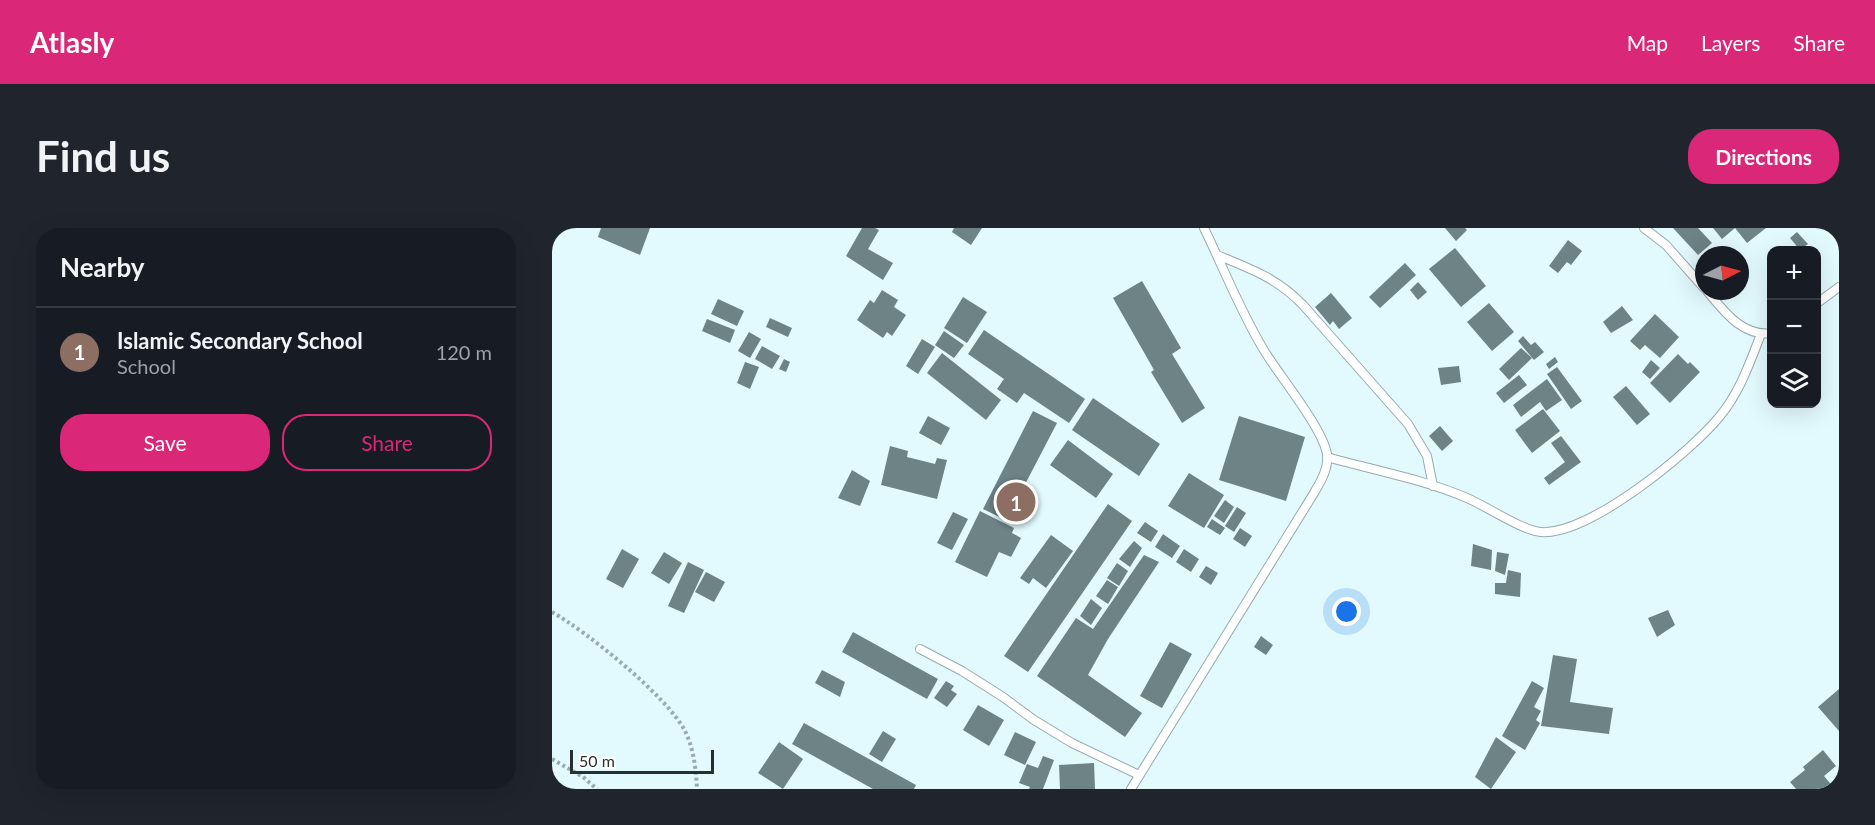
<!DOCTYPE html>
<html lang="en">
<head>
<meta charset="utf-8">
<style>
  :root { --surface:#171b24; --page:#20242c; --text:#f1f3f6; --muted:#9ea1a6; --line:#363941; --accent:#db2777 }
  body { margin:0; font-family:Lato,sans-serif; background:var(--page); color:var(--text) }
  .controls { position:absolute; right:18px; top:18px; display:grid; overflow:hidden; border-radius:12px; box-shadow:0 6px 24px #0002 }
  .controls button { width:54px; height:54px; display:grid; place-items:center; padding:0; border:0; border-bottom:2px solid var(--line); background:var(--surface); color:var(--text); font:30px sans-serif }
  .compass { position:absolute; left:1143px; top:18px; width:54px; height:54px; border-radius:50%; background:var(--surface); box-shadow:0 6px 24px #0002; rotate:84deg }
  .scale { position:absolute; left:18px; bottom:15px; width:144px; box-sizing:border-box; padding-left:6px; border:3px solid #273031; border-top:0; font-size:16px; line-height:21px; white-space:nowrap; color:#273031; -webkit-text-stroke:4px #fff; paint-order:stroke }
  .you { position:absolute; left:795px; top:384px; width:21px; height:21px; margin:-15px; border:4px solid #fff; border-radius:50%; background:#1a73e8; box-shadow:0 0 0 9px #1a73e833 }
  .badge { display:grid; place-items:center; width:39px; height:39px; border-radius:50%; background:var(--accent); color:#fff; font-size:20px; font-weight:700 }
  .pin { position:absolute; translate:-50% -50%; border:3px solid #fff; box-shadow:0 2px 6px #0006 }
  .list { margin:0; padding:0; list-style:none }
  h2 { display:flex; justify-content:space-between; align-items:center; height:78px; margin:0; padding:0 24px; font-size:26px }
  h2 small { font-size:20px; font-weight:400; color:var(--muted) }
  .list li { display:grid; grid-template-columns:39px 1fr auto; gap:18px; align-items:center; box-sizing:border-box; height:90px; padding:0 24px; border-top:2px solid var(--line) }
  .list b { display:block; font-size:22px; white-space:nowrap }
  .list p { margin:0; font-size:20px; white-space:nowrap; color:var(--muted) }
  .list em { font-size:20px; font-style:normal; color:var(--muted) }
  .actions { display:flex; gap:12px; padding:18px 24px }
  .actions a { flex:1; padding:14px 0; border:2px solid var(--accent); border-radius:24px; text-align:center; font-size:21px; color:var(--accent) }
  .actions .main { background:var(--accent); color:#fff }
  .icon { flex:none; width:33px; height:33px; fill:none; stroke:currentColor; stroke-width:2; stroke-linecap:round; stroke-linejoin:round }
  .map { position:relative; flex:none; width:1287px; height:561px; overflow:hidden; border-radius:24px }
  header { display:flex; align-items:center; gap:36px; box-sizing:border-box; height:84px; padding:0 30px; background:var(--accent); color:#fff }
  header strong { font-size:28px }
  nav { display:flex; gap:33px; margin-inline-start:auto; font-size:21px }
  .intro { display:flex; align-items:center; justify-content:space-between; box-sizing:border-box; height:144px; padding:0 36px }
  h1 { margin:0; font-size:42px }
  .button { padding:15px 27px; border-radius:24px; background:var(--accent); color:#fff; font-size:21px; font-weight:700 }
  main { display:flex; gap:36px; padding:0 36px }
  aside { flex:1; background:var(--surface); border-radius:24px; box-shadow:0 6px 24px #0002 }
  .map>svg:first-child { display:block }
</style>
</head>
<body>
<header>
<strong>Atlasly</strong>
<nav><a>Map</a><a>Layers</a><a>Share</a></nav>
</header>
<div class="intro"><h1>Find us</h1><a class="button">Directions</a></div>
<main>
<aside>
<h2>Nearby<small></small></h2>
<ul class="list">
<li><span class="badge" style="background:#8d6e63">1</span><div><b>Islamic Secondary School</b><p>School</p></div><em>120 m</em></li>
</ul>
<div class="actions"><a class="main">Save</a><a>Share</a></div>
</aside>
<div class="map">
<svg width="1287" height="561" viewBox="0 0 1287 561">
  <rect width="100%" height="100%" fill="#e2f9fd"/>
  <!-- building -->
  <path fill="#6e8386" d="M49 0H98L88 27 46 9Z
    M310 0H323L327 2 316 21 341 35 331 52 294 28Z
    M402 0H430L419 17 400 4Z
    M893 0H913L915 2 904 13Z
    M1121 0H1146L1160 15 1146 27Z
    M1161 0H1183L1170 11Z
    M1183 0H1214L1195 15Z
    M1245 4 1256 16 1248 22 1238 10Z
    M1016 12 1030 23 1019 37 1015 34 1006 45 997 38Z
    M903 20 934 58 909 79 877 41Z
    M853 35 864 47 828 80 817 69Z
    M590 53 629 120 620 126 653 180 630 195 599 144 602 142 561 70Z
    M866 54 875 64 866 72 858 62Z
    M330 62 346 72 342 79 354 87 340 108 335 104 331 110 305 92 318 72 322 75Z
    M779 65 800 90 787 101 781 93 778 97 763 79Z
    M411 69 435 84 415 115 392 100Z
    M166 71 192 83 185 98 159 86Z
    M937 75 962 104 940 123 915 94Z
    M1070 78 1081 92 1059 105 1051 94Z
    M1103 86 1127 109 1108 130 1093 117 1088 122 1078 113Z
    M218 90 240 100 236 109 214 99Z
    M155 91 183 102 178 115 150 103Z
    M432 102 533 171 517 195 472 165 465 175 445 161 452 151 416 126Z
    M392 103 412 117 402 130 383 117Z
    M197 104 209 111 198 130 186 123Z
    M971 108 979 117 983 114 992 124 982 132 966 113Z
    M370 111 383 119 366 146 354 138Z
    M210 118 228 128 220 141 203 131Z
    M969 120 980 130 957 152 947 141Z
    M390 125 449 172 434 192 375 145Z
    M1126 126 1136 136 1138 134 1148 144 1118 175 1098 155Z
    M1003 129 1006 134 997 141 994 136Z
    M232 131 238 134 234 144 227 141Z
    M1099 132 1108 140 1098 151 1090 144Z
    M193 134 207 139 198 161 185 155Z
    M907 138 909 154 889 157 886 140Z
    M1005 139 1030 173 1019 181 995 146Z
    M967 147 975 157 952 175 944 165Z
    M995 151 1010 172 994 183 988 174 969 189 961 177Z
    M1074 158 1098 186 1085 197 1061 169Z
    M541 170 608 216 587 248 520 202Z
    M991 181 1008 203 980 225 963 202Z
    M481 183 505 195 468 266 473 269 460 295 431 281Z
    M376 188 398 200 389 217 367 205Z
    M687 188 753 209 734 273 667 252Z
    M888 198 901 213 890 223 877 208Z
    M1009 208 1029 234 997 257 992 250 1013 234 999 215Z
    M516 212 561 246 544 270 498 237Z
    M338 218 356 223 355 229 383 236 385 230 395 232 385 271 329 257Z
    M300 242 318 253 308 278 286 270Z
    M637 245 672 267 652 300 616 278Z
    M673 272 682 279 672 295 662 288Z
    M556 276 580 293 476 444 452 428Z
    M685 279 694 285 682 304 673 298Z
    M428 283 462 300 460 305 469 310 459 329 447 324 435 349 403 334Z
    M401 284 416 291 400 322 385 315Z
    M660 291 673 300 668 307 655 299Z
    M593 294 606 303 599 314 585 305Z
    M688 300 700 308 693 319 681 311Z
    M611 306 628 318 620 330 603 319Z
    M499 307 521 323 494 360 481 350 477 356 468 350Z
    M582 313 590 320 578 339 567 331Z
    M921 316 940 322 939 342 919 338Z
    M70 321 87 331 71 360 54 351Z
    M632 321 647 331 639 344 624 334Z
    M112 324 130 335 117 356 99 345Z
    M945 324 957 326 953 347 943 343Z
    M592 327 607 334 556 411 536 447 590 485 573 509 485 448 524 390 541 401Z
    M136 334 152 342 132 385 116 378Z
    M565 335 576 343 567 358 555 350Z
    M654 338 666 345 659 357 647 349Z
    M956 342 969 345 968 369 943 366V355H954Z
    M154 344 173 354 162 374 143 364Z
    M555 352 566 359 556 376 544 368Z
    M539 371 550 380 539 397 528 388Z
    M1116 382 1123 397 1105 409 1096 390Z
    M301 404 386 451 375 471 290 424Z
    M709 408 721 417 714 427 702 419Z
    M618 414 640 426 610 480 588 468Z
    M1001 427 1025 431 1018 474 1061 480 1057 506 989 498Z
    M270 442 293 454 288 469 263 455Z
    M394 453 402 458 399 462 405 466 395 479 382 470Z
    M980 453 992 460 982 479 989 483 984 492 988 495 973 522 950 508Z
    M1287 461V503L1266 479Z
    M426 477 452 492 437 518 411 502Z
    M252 495 364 557 362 561H321L240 516Z
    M331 503 344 511 330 534 317 526Z
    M463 504 484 514 473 537 452 527Z
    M944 509 964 524 939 561 923 549Z
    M227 514 251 531 231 561 206 545Z
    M1271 522 1284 538 1272 548 1282 560 1287 555V561H1244L1238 554 1253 542 1251 539Z
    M491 528 502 532 491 561H477L478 559 467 555 475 536 486 540Z
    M542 535 543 561H508L507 537Z"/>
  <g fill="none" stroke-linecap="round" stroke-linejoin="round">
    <!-- lane casing -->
    <g stroke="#96abaf" stroke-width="10">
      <path id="lane" d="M1092 0 1114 17 1152 60
        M665 27C699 41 725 50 751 77L856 196 875 228 881 258
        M1155 63C1172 83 1190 109 1220 105
        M1264 76 1287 59
        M775 229C821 242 871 251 915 270 934 278 971 303 989 304 1036 308 1139 224 1168 188 1188 164 1198 134 1209 106
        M368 421 410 443 451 469 482 492 520 515 587 547
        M579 561 762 265C769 253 777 240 775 226 770 199 729 150 713 124 689 85 672 41 652 0"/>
    </g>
    <!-- path -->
    <path stroke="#99abae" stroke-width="4" stroke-dasharray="3 3" stroke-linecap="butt" d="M0 384C35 404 115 468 133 503 142 521 144 542 145 561
      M0 531 31 549 45 561"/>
    <!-- lane -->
    <use href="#lane" stroke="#fff" stroke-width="8"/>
  </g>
</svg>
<div class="controls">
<button>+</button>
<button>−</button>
<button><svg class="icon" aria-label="layers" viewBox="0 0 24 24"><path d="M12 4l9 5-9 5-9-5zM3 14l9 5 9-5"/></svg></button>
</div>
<svg class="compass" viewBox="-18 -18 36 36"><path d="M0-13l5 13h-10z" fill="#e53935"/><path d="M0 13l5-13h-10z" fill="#9ea1a6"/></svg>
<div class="scale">50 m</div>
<div class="you"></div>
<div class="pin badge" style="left:464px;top:274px;background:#8d6e63">1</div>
</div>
</main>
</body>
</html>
